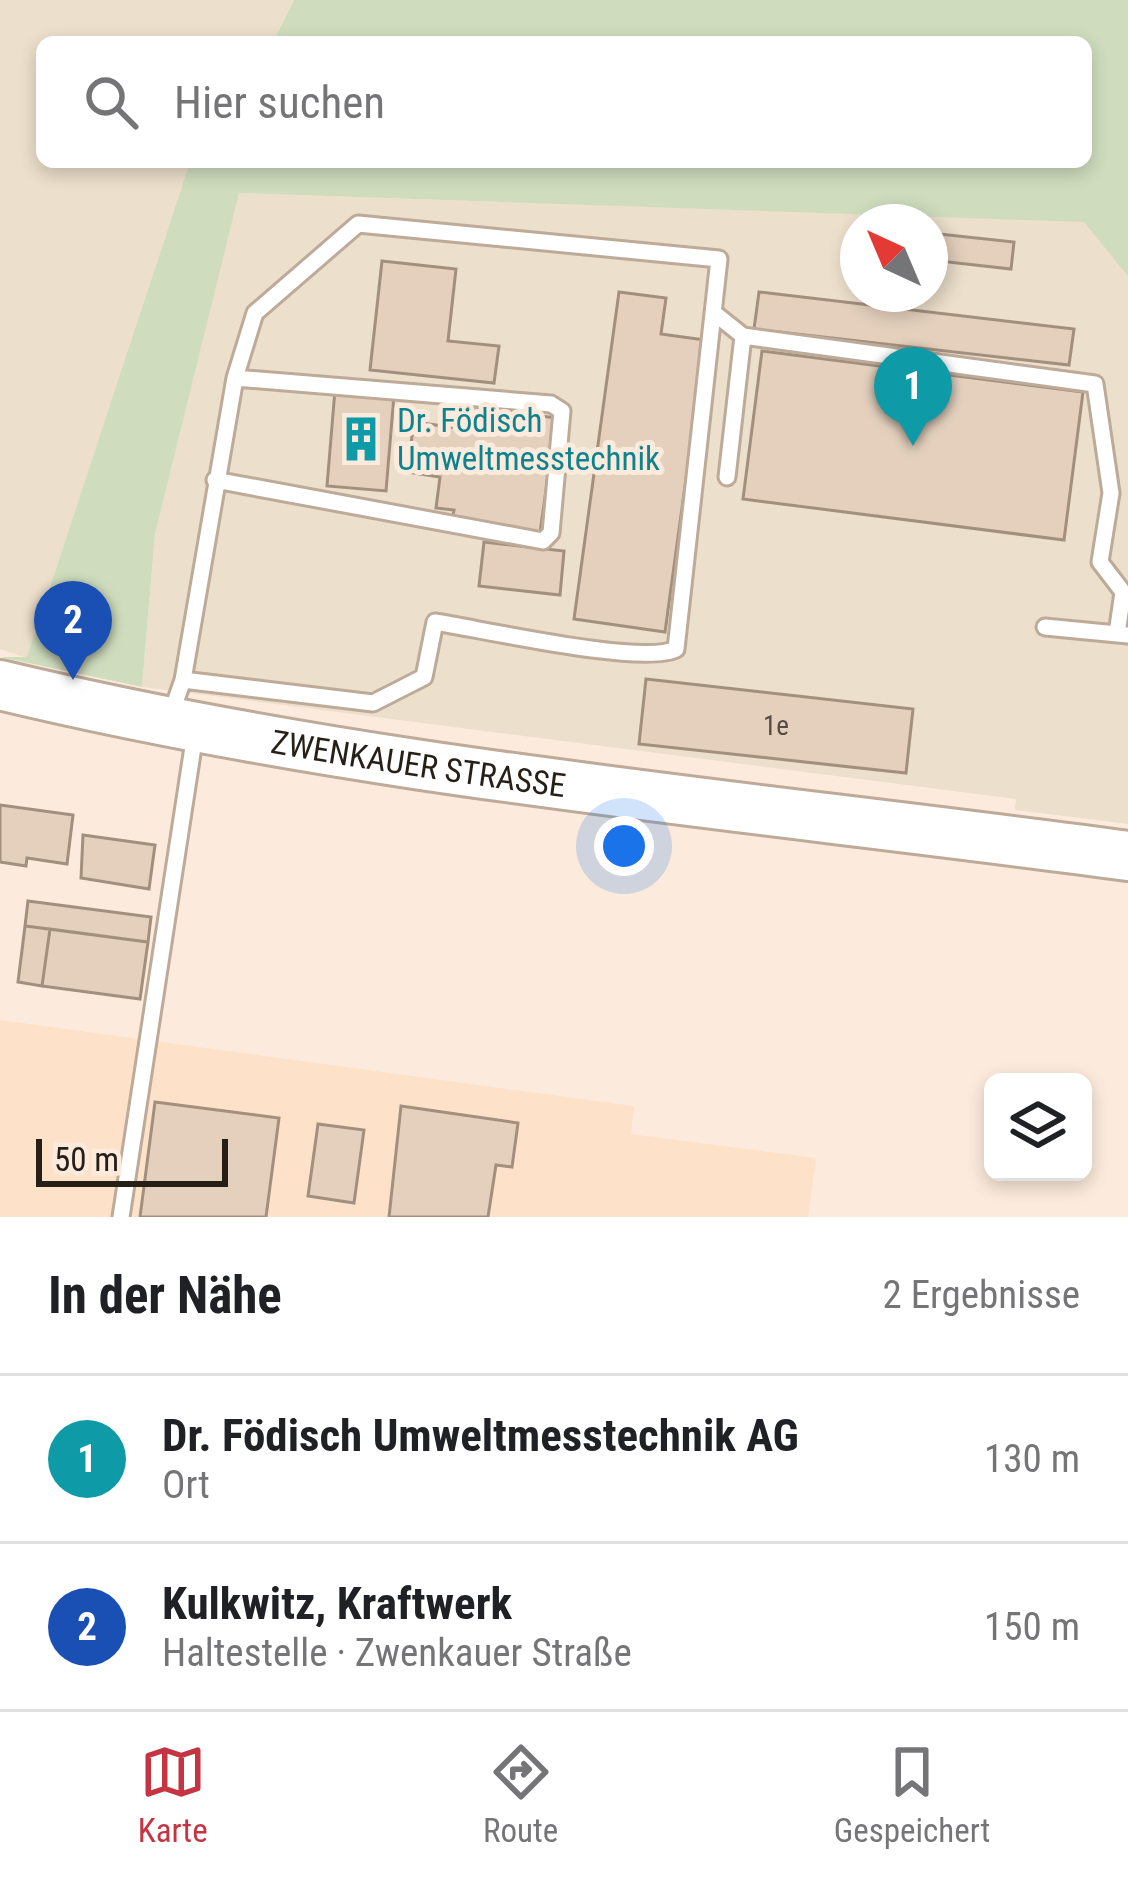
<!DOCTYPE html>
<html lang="de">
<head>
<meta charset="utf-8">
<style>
  :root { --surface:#fff; --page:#f2f2f2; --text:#202124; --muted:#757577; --line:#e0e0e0; --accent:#c43442 }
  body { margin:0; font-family:"Roboto Condensed",sans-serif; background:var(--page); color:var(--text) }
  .controls { position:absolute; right:36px; bottom:36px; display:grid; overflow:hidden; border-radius:18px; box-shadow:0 6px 18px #0003 }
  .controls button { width:108px; height:108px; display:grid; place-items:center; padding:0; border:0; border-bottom:3px solid var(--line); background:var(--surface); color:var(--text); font:60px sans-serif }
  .compass { position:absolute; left:840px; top:204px; width:108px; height:108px; border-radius:50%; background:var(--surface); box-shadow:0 6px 18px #0003; rotate:316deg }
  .scale { position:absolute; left:36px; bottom:30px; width:192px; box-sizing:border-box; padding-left:12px; border:6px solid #261f18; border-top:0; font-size:33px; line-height:42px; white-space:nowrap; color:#261f18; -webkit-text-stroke:9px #fcebdc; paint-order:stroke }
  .you { position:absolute; left:624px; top:846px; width:42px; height:42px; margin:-30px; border:9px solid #fff; border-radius:50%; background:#1a73e8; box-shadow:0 0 0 18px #1a73e833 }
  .badge { display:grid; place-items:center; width:78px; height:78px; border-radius:50%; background:var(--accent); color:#fff; font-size:39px; font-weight:700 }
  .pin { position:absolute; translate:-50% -99px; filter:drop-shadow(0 3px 6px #0008) }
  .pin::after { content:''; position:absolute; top:63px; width:42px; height:36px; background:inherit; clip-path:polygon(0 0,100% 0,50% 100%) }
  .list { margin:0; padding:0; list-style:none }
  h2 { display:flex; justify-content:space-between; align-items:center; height:156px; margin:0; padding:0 48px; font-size:51px }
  h2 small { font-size:39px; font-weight:400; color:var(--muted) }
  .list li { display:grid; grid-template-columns:78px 1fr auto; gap:36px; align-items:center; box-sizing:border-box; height:168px; padding:0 48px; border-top:3px solid var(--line) }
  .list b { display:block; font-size:45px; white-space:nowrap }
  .list p { margin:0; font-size:39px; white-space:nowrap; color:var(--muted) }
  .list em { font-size:39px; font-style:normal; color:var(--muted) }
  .icon { flex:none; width:66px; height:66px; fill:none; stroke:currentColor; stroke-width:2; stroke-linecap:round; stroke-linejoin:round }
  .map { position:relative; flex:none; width:1128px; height:1217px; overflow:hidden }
  .search { position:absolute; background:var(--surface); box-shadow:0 6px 18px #0003; left:36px; right:36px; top:36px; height:132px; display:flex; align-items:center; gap:30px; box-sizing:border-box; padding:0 42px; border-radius:18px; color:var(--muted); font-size:45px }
  .sheet { height:492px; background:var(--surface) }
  nav { display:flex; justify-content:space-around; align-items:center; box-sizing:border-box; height:168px; border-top:3px solid var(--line); background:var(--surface); font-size:33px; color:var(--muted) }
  nav a { display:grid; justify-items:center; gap:6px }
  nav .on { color:var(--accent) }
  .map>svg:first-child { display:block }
</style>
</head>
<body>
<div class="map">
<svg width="1128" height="1217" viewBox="0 0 1128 1217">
  <rect width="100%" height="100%" fill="#fcebdc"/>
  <!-- commercial -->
  <path fill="#ecdfcb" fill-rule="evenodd" d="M0 0H294L273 42H42V162H190L27 658 0 649Z
    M238 193 1128 223V824L1015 810 1016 799 142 687 155 534ZM858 222H930V294H858Z"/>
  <!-- built -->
  <path fill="#fde2c9" d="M0 1020 634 1106 631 1134 816 1158 808 1217H0Z"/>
  <!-- green -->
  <path fill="#cfddbe" d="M294 0H1128V276L1084 222 239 193 155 534 142 687 0 657H27L190 162H1086V42H273Z"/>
  <!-- building -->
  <path fill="#e4d0bd" stroke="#a28f7e" stroke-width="3" d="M930 233 1014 242 1011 269 930 260Z
    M382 261 456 269 448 341 499 346 494 383 370 370Z
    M619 292 666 298 661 334 705 340 665 632 574 619Z
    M759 292 1074 329 1069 365 754 329Z
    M762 351 1083 392 1064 540 743 499Z
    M335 390 394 395 386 491 327 486Z
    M468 406 556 418 540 533 452 521 454 510 436 508 440 477 407 472 414 422 465 429Z
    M484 542 564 551 560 595 479 586Z
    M646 679 913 709 906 773 639 744Z
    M0 805 73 815 67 864 27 858 26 866 0 862Z
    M83 835 155 845 149 889 81 878Z
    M28 901 151 917 148 942 25 926Z
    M25 926 50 929 42 986 18 982Z
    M50 929 148 942 140 999 42 986Z
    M155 1102 279 1118 266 1217H140Z
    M401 1106 518 1123 512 1167 496 1165 488 1217H389Z
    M318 1124 364 1130 354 1203 308 1196Z"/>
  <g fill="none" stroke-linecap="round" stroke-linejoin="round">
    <!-- lane casing -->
    <g stroke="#bdaa98" stroke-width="21">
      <path id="lane" d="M713 312 743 336 1095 384 1111 493 1100 562 1123 592 1117 634
        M727 477 743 336
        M1045 627 1128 635
        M183 680 373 703 424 677 435 622C481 629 643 666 676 649L719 259 358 224 255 313 235 378
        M171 714 183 680 235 378 551 404 562 411 551 533 543 541 215 480
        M121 1217 195 734"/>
    </g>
    <!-- primary casing -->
    <g stroke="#bdaa98" stroke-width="54">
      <g id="primary">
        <path id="s1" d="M0 685C370 774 751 805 1128 856"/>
      </g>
    </g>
    <!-- lane -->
    <use href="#lane" stroke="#fff" stroke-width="15"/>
    <!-- primary -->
    <use href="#primary" stroke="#fff" stroke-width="48"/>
  </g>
  <!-- icons -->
  <defs>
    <g id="building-bare" transform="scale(3.6)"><path d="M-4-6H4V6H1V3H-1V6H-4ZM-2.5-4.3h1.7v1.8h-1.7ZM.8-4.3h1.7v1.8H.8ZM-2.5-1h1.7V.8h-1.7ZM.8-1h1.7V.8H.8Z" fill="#0f9aa8" stroke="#fcebdc" stroke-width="2.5" paint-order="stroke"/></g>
  </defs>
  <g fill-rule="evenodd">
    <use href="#building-bare" x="361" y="439"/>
  </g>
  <g text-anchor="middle" stroke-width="10" stroke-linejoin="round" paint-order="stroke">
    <!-- number labels -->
    <g font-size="27" fill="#564b41">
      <text x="776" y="735">1e</text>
    </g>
    <!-- culture labels -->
    <g font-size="33" fill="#0d838f" stroke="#fcebdc" text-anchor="start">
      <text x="397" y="432">Dr. Födisch<tspan x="397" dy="38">Umweltmesstechnik</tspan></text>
    </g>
    <!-- street labels -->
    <g font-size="33" fill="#261f18" stroke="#fcebdc">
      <text dy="12" stroke="none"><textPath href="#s1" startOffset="426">ZWENKAUER STRASSE</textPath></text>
    </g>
  </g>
</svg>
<div class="controls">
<button><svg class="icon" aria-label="layers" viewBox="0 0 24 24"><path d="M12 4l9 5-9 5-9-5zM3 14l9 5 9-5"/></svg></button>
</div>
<svg class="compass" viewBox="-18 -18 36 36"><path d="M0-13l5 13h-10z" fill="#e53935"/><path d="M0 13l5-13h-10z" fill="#757577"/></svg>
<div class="scale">50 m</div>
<div class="you"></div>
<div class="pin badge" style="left:913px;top:446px;background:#0f9aa8">1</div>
<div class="pin badge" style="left:73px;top:680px;background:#1a4fb4">2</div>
<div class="search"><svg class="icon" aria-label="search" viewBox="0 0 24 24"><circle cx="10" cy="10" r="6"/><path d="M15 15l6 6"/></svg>Hier suchen</div>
</div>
<section class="sheet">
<h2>In der Nähe<small>2 Ergebnisse</small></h2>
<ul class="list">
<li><span class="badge" style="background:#0f9aa8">1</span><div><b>Dr. Födisch Umweltmesstechnik AG</b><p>Ort</p></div><em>130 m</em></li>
<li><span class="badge" style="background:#1a4fb4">2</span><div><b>Kulkwitz, Kraftwerk</b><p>Haltestelle · Zwenkauer Straße</p></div><em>150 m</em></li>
</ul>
</section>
<nav>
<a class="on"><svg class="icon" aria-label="map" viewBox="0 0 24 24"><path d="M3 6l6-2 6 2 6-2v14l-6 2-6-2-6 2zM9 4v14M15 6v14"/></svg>Karte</a>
<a><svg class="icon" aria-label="directions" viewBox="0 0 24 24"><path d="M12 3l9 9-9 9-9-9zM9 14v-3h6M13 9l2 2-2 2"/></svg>Route</a>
<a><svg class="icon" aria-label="saved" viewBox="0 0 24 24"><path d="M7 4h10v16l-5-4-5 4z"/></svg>Gespeichert</a>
</nav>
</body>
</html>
